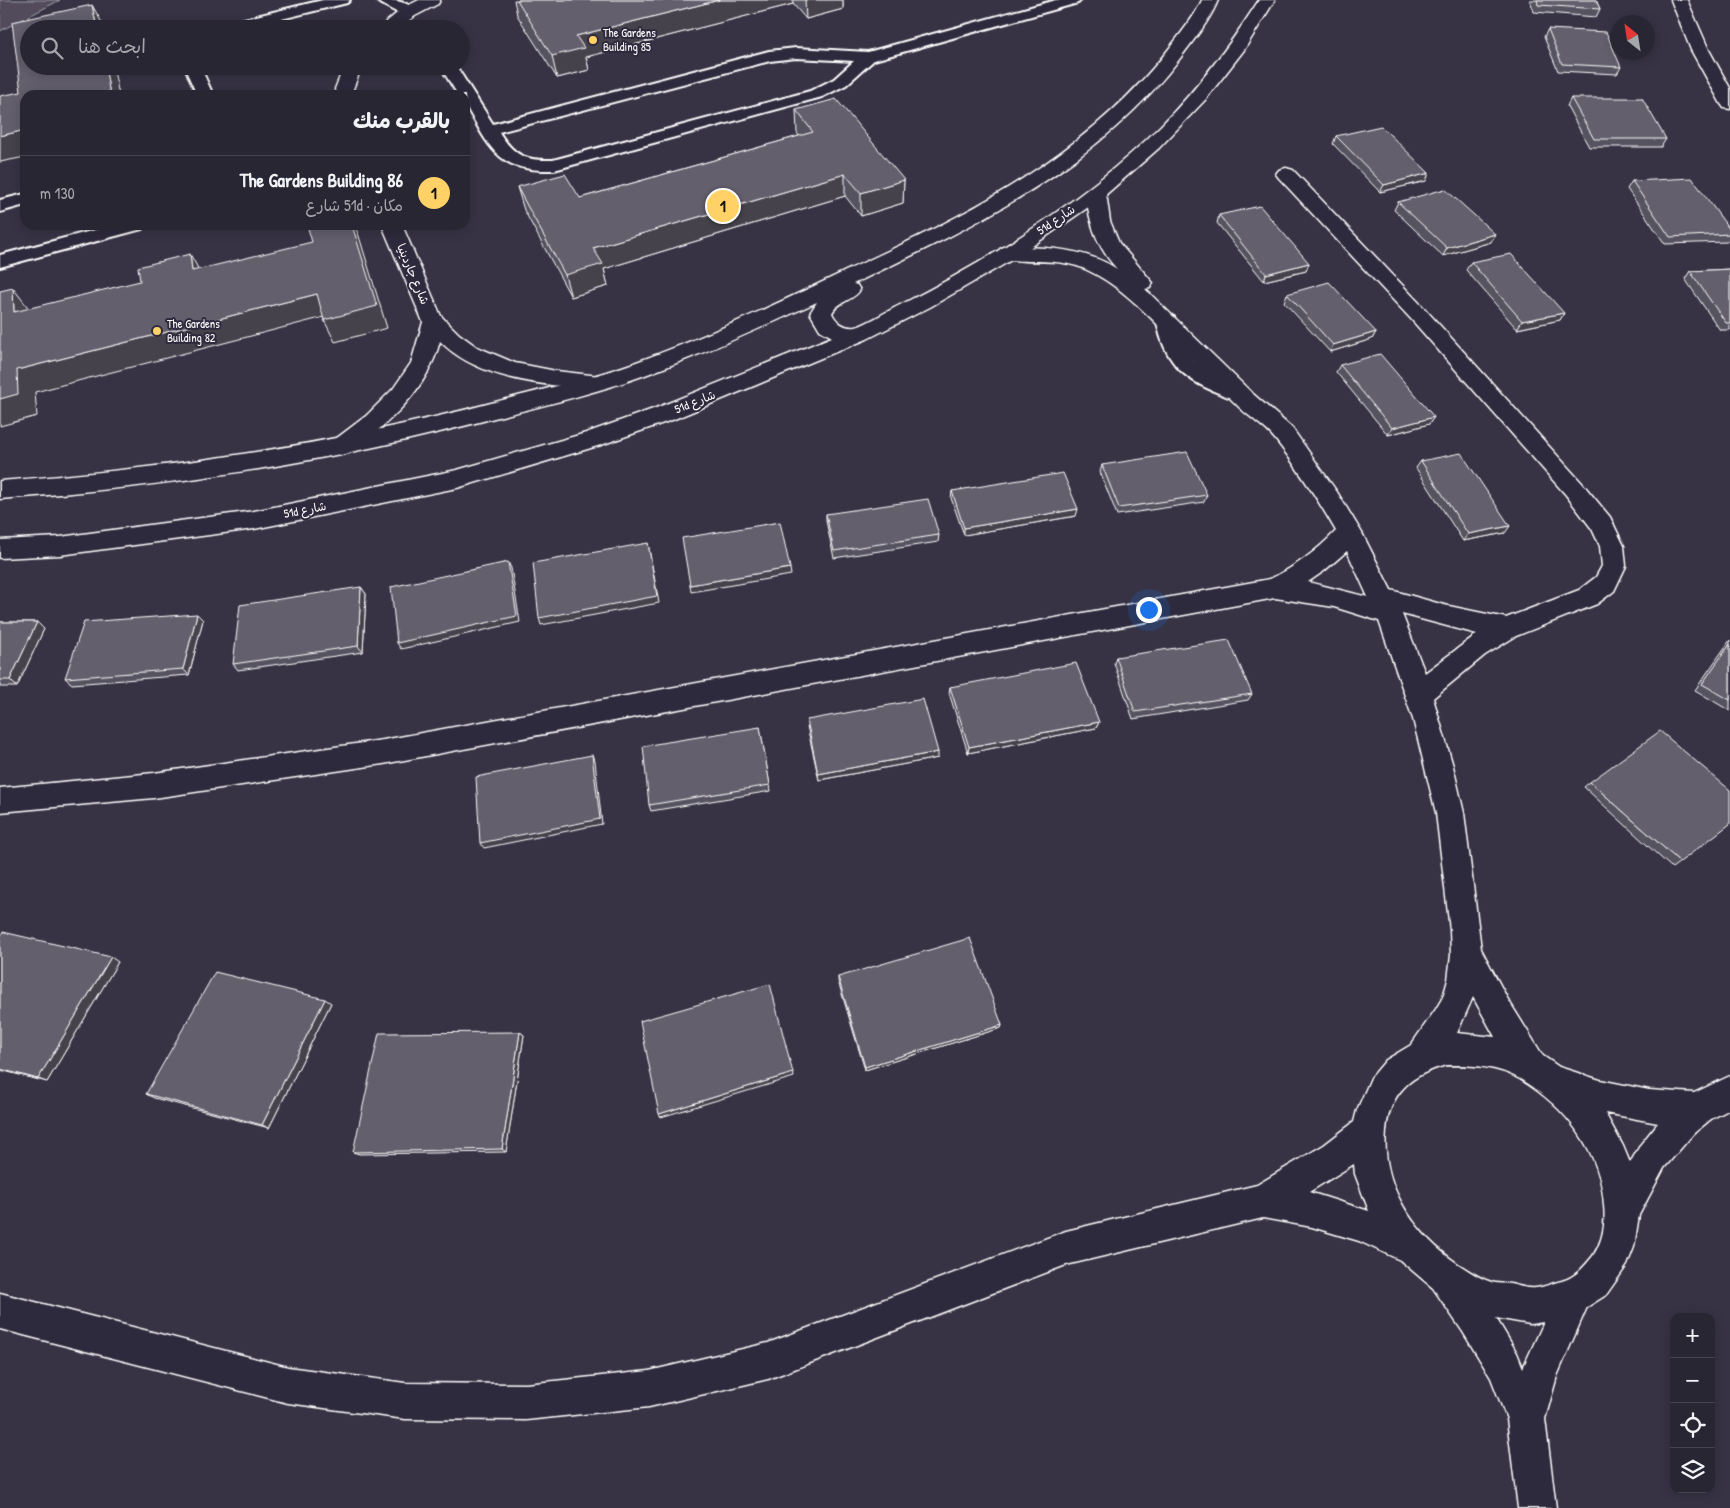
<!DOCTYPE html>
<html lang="ar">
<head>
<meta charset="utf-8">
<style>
  :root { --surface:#292634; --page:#353240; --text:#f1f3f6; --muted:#a5a5ac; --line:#45434f; --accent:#ffd166 }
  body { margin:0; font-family:"Patrick Hand","Playpen Sans Arabic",sans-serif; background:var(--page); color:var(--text); direction:rtl }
  .controls { position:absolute; right:15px; bottom:15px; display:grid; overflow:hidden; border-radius:10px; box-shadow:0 2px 12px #0003 }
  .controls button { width:45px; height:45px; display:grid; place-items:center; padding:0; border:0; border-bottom:1px solid var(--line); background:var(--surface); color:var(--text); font:25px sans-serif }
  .compass { position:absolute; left:1610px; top:15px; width:45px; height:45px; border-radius:50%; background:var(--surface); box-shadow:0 2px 12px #0003; rotate:330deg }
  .you { position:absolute; left:1148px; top:609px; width:18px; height:18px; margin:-12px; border:4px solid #fff; border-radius:50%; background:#1a73e8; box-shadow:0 0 0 8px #1a73e833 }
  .badge { display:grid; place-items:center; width:32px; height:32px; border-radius:50%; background:var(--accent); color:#111; font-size:16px; font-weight:700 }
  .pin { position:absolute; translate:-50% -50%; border:2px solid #fff; box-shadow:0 1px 5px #0006 }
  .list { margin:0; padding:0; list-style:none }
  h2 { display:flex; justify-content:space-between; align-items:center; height:65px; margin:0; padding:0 20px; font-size:21px }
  h2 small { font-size:16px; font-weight:400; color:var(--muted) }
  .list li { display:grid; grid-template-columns:32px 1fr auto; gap:15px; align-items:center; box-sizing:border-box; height:75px; padding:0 20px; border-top:1px solid var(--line) }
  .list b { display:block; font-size:19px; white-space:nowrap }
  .list p { margin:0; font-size:16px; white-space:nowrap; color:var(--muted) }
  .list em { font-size:16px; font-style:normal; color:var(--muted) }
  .icon { flex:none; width:28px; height:28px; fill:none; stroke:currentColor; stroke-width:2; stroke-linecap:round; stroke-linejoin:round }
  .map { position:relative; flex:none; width:1730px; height:1508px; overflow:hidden; direction:ltr }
  .search { position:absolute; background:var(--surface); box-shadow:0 2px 12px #0003; left:20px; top:20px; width:450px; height:55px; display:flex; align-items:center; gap:12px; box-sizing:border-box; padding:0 18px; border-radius:28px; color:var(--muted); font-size:19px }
  .panel { position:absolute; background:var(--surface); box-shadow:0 2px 12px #0003; left:20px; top:90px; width:450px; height:140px; border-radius:15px; direction:rtl }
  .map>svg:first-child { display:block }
</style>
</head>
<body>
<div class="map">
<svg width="1730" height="1508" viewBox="0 0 1730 1508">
  <rect width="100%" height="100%" fill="#373345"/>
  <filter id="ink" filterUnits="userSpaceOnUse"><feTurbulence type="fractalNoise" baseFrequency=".02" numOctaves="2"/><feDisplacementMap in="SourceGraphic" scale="10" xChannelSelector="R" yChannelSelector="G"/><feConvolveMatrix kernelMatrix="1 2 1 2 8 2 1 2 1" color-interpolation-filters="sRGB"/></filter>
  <g filter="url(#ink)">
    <!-- green -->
    <path fill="#514c5c" stroke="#a8a6ae" d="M0 0H60L0 31Z"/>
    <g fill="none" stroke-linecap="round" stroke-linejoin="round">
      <!-- service casing -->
      <g stroke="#fff" stroke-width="4">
        <path id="service" d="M323 0H350L347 3 241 29H212L215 26Z
          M377 0C391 0 408 0 417 12L414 15C403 18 390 8 380 3Z
          M1056 0H1081L1078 3 874 60 846 85 822 97 554 170C514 171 497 162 478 127 472 115 465 109 465 95H458L440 66H456L493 124 769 51 796 48 868 52ZM796 58 854 61 834 79 810 91 553 160C525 161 514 156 499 132L770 61Z
          M184 66H200L213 95H197Z
          M25 194V205L0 212V200Z
          M114 225H145L142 229 0 267V255Z
          M1167 316 1174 317C1179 326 1179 338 1184 347 1194 370 1223 380 1245 388L1248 393 1245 398C1235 401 1226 396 1216 392 1181 378 1164 359 1157 322L1160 317Z"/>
      </g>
      <!-- minor casing -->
      <g stroke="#fff" stroke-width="3">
        <path id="minor" d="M419 0H440L438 4 415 16 397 29H378L403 8Z
          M1671 0H1687L1709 50 1730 88V109L1724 108 1721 104 1691 50Z
          M344 66H362L353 89 354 95H336L335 89Z
          M1286 168 1293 170 1425 309 1582 483 1610 517 1624 546 1626 566 1614 591 1597 604 1516 636 1485 655 1433 698 1453 766 1464 813 1481 949 1507 998 1543 1056 1559 1067 1600 1080 1649 1090 1694 1093 1730 1076V1109L1711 1119 1694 1133 1664 1168 1639 1215 1634 1247 1627 1265 1606 1295 1587 1307 1557 1376 1545 1419 1556 1508H1518L1507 1419 1491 1378 1463 1332 1433 1288 1400 1260 1359 1241 1312 1227 1263 1218 1066 1265 768 1379 649 1407 526 1420 405 1419 288 1403 0 1329V1293L288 1367 405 1383 526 1384 649 1371 768 1343 1066 1231 1257 1185 1324 1145 1354 1122 1357 1110 1371 1078 1386 1060 1411 1045 1436 1009 1443 997 1448 980 1451 955 1450 930 1436 813 1413 719 1379 621 1334 607 1275 598 383 764 154 798 0 812V788L154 773 383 740 1270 579C1295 567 1317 551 1336 531 1318 500 1298 468 1275 439 1264 425 1248 417 1236 404 1214 383 1193 361 1172 339 1146 313 1120 285 1087 270 1057 256 1029 265 1001 258L998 253 1001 248 1008 247C1045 247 1085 248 1117 269 1097 247 1089 223 1086 193L1089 189 1096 187 1103 189 1106 193 1110 221 1119 243 1153 283 1150 288 1145 289 1253 394 1292 428 1337 492 1362 533 1391 590 1444 605 1506 618 1579 590 1596 577 1602 566 1600 546 1592 529 1566 495 1411 319 1279 178 1276 174 1279 170ZM1347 551 1368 597 1308 582 1324 571ZM1402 614 1477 634 1425 673ZM1473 997 1495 1037 1457 1033ZM1447 1065C1472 1065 1498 1066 1520 1079 1566 1107 1601 1151 1604 1205 1606 1223 1603 1241 1593 1256 1584 1267 1576 1277 1562 1281 1553 1283 1545 1287 1536 1288 1527 1289 1519 1286 1510 1284 1504 1283 1497 1284 1491 1282 1479 1278 1469 1271 1458 1264 1414 1234 1381 1186 1386 1131 1389 1093 1411 1074 1447 1065ZM1605 1113 1658 1123 1641 1144 1630 1163 1623 1146ZM1354 1164 1355 1174 1369 1211 1309 1192ZM1496 1318 1530 1324 1544 1322 1523 1368 1517 1353Z
          M382 225H402L441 316 459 334 477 347 515 363 556 371 608 377 611 382 608 387C595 391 582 389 569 387 526 383 472 374 440 341 427 391 389 423 349 453L341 455 333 453 329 447 333 441 366 416 393 389 411 363 423 322Z"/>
      </g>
      <!-- tertiary casing -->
      <g stroke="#fff" stroke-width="3">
        <path id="tertiary" d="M1202 0H1218C1210 21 1194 39 1181 57 1096 168 976 225 853 284L857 285 860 290C853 301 838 301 832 313 836 322 845 329 856 327 867 324 889 310 900 305 988 261 1073 207 1145 141 1190 99 1226 51 1259 0H1275L1244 50 1205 100 1159 148 1103 197 1015 258 930 307 867 339 672 420 601 445 457 488 254 529 60 555 0 558V540L60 537 254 511 457 470 586 433 656 408 832 337 820 330 810 313 817 302C761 328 704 354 645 375 598 392 550 404 502 416 337 461 170 487 0 499V481C168 469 332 445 495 402 540 390 586 380 631 364 719 333 803 291 888 251 993 202 1096 143 1168 50 1180 34 1194 18 1202 0Z"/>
      </g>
      <!-- service -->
      <use href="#service" fill="#2f2a3d" fill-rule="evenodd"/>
      <!-- minor -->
      <use href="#minor" fill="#2f2a3d" fill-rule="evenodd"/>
      <!-- tertiary -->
      <use href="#tertiary" fill="#2f2a3d" fill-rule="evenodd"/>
    </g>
    <!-- wall -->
    <path fill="#55525e" stroke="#fff" d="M514 0H843V9L806 19 793 4 586 57 589 70 557 78 517 15Z
      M1530 0H1596L1600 9 1596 17 1534 12Z
      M1548 29 1621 67 1617 74 1558 71 1544 37Z
      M1571 98 1666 139 1661 147H1589L1567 106Z
      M796 110 904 180 903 203 861 216 845 196 604 269 608 286 571 297 524 210 517 187 580 198 799 136 797 133Z
      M1336 136 1429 173 1426 181 1380 192 1333 144Z
      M1632 181 1730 230V238L1727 242 1665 244 1627 189Z
      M1398 202 1491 242 1443 256 1394 210Z
      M1219 215 1309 263 1306 271 1264 281 1217 223Z
      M1471 262 1564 313 1560 320 1517 329 1466 270Z
      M1730 269V330H1720L1685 279 1690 271Z
      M1287 294 1376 332 1372 339 1330 352 1284 302Z
      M1340 365 1434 417 1429 424 1388 435 1336 372Z
      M1421 461 1505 533 1463 541 1416 468Z
      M1102 465 1207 495 1204 502 1117 515 1100 472Z
      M952 491 1076 516 964 535 951 498Z
      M826 514 939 535 938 542 834 558 826 521Z
      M361 587 366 594 363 652 238 670 233 664Z
      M203 620 189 675 72 684 65 678Z
      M0 622H37L44 629 17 687H0Z
      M1730 640V711L1695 690Z
      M1116 657 1252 694 1248 700 1133 719 1114 663Z
      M950 687 1099 722 1096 728 968 753 949 693Z
      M807 720 938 758 819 780 807 726Z
      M760 727 771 791 651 811 649 805Z
      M1590 782 1680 862 1672 868 1584 787Z
      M0 937 118 962 47 1082 0 1070Z
      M838 977 1002 1025 1001 1028 865 1070 838 981Z
      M331 1003 269 1128 154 1098 146 1094Z
      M520 1032 524 1035 506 1152 359 1154 353 1152Z"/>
    <!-- shaded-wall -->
    <path fill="#45424c" stroke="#fff" d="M719 0H793V4L586 57 589 70 557 78 552 56 576 36Z
      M805 0H843V9L806 19Z
      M92 5 105 28V29H97Z
      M105 66H113L119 95H110Z
      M25 130V157L0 162V136Z
      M1429 173 1426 181 1380 192 1384 185Z
      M845 174V196L604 269 608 286 571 297 565 275 593 248Z
      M904 180 903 203 861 216V193Z
      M352 225H354L358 233 387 328 335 342 324 320Z
      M1495 234 1491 242 1443 256 1447 248Z
      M190 254 203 277 192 271Z
      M1309 263 1306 271 1264 281 1266 274Z
      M13 288 30 310 14 312Z
      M317 294 328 316 35 392 37 416 0 426V399L17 370Z
      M1564 313 1560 320 1517 329 1522 321Z
      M1376 332 1372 339 1330 352 1333 345Z
      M1434 417 1429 424 1388 435 1392 428Z
      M1078 509 1076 516 964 535V528Z
      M1510 526 1505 533 1463 541 1468 534Z
      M648 543 659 603 541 625 539 618Z
      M508 562 511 568 520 622 401 649 397 643Z
      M790 568 791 575 691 592 690 585Z
      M361 587 366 594 363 652 358 646Z
      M197 614 203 620 189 675 183 669Z
      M37 622 44 629 17 687 10 680Z
      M1099 722 1096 728 968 753 969 747Z
      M938 752V758L819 780 818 774Z
      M592 755 595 761 602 824 484 848 480 843Z
      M111 957 118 962 47 1082 38 1079Z
      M325 999 331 1003 269 1128 262 1125Z
      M1002 1025 1001 1028 865 1070V1067Z
      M520 1032 524 1035 506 1152 502 1149Z
      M793 1073 794 1077 661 1117 659 1114Z"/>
    <!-- building -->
    <path fill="#635f6d" stroke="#fff" d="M517 0H719L576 36 584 48 552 56Z
      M1537 0H1596L1600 9 1538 5Z
      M92 5 97 29H29V66H105L110 95H25V130L0 136V96L21 92 12 22Z
      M1548 29 1606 32 1621 67 1562 64Z
      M1571 98H1642L1666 139H1594Z
      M836 99 904 180 861 193 845 174 593 248 603 264 565 275 517 187 565 174 580 198 813 132 796 110Z
      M1381 126 1429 173 1384 185 1336 136Z
      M1692 178 1730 230V234L1670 237 1632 181Z
      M1445 189 1495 234 1447 248 1398 202Z
      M1260 206 1309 263 1266 274 1219 215Z
      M307 225H352L377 306 324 320 317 294 17 370 18 394 0 399V291L13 288 14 312 140 281 138 267 190 254 192 271 312 242Z
      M1511 254 1564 313 1522 321 1471 262Z
      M1730 269V323H1726L1690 271Z
      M1329 282 1376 332 1333 345 1287 294Z
      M1380 354 1434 417 1392 428 1340 365Z
      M1187 452 1207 495 1119 508 1102 465Z
      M1461 453 1510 526 1468 534 1421 461Z
      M1063 473 1078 509 964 528 952 491Z
      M928 499 939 535 834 551 826 514Z
      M780 522 790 568 690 585 682 538Z
      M648 543 657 596 539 618 533 563Z
      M508 562 517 616 397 643 391 587Z
      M361 587 358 646 233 664 240 605Z
      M197 614 183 669 65 678 84 622Z
      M0 622H37L10 680H0Z
      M1229 640 1252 694 1135 712 1116 657Z
      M1730 644V700L1702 684Z
      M1076 663 1099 722 969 747 950 687Z
      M923 699 938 752 818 774 807 720Z
      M760 727 770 785 649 805 643 746Z
      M1660 731 1730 790V824L1680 862 1590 782Z
      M592 755 600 819 480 843 476 777Z
      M3 932 111 957 38 1079 0 1069V937Z
      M970 938 1002 1025 865 1067 838 977Z
      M215 972 325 999 262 1125 146 1094Z
      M770 984 793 1073 659 1114 640 1021Z
      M520 1032 502 1149 353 1152 379 1033Z"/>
  </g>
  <!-- markers -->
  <g fill="#ffd166" stroke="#2f2a3d" stroke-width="2">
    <circle cx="593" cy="40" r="5"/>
    <circle cx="157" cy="331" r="5"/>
  </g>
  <g text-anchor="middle" stroke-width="4" stroke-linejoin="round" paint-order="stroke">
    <!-- far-poi labels -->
    <g font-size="12" fill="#fff" stroke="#2f2a3d" text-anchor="start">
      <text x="603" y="37">The Gardens<tspan x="603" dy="14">Building 85</tspan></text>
      <text x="167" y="328">The Gardens<tspan x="167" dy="14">Building 82</tspan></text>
    </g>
    <!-- far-street labels -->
    <g font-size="12" fill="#fff" stroke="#2f2a3d">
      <text transform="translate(1056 220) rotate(-34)" y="4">51d شارع</text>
      <text transform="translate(413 274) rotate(67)" y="4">شارع جاردينيا</text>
      <text transform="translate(695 402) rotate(-22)" y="4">51d شارع</text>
      <text transform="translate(305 510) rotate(-11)" y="4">51d شارع</text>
    </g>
  </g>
</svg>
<div class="controls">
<button>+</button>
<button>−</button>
<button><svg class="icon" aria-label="locate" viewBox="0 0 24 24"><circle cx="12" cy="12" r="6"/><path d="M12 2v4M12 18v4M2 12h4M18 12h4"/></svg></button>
<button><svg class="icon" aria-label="layers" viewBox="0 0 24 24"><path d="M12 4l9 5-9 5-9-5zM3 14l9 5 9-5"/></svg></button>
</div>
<svg class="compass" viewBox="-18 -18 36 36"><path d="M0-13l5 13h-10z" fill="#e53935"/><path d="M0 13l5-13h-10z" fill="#a5a5ac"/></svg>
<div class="you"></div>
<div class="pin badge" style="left:723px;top:206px">1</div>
<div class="search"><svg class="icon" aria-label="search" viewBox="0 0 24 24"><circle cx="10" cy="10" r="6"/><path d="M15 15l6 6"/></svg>ابحث هنا</div>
<section class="panel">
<h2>بالقرب منك<small></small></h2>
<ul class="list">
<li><span class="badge">1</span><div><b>The Gardens Building 86</b><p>مكان · 51d شارع</p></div><em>130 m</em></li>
</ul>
</section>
</div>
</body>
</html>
